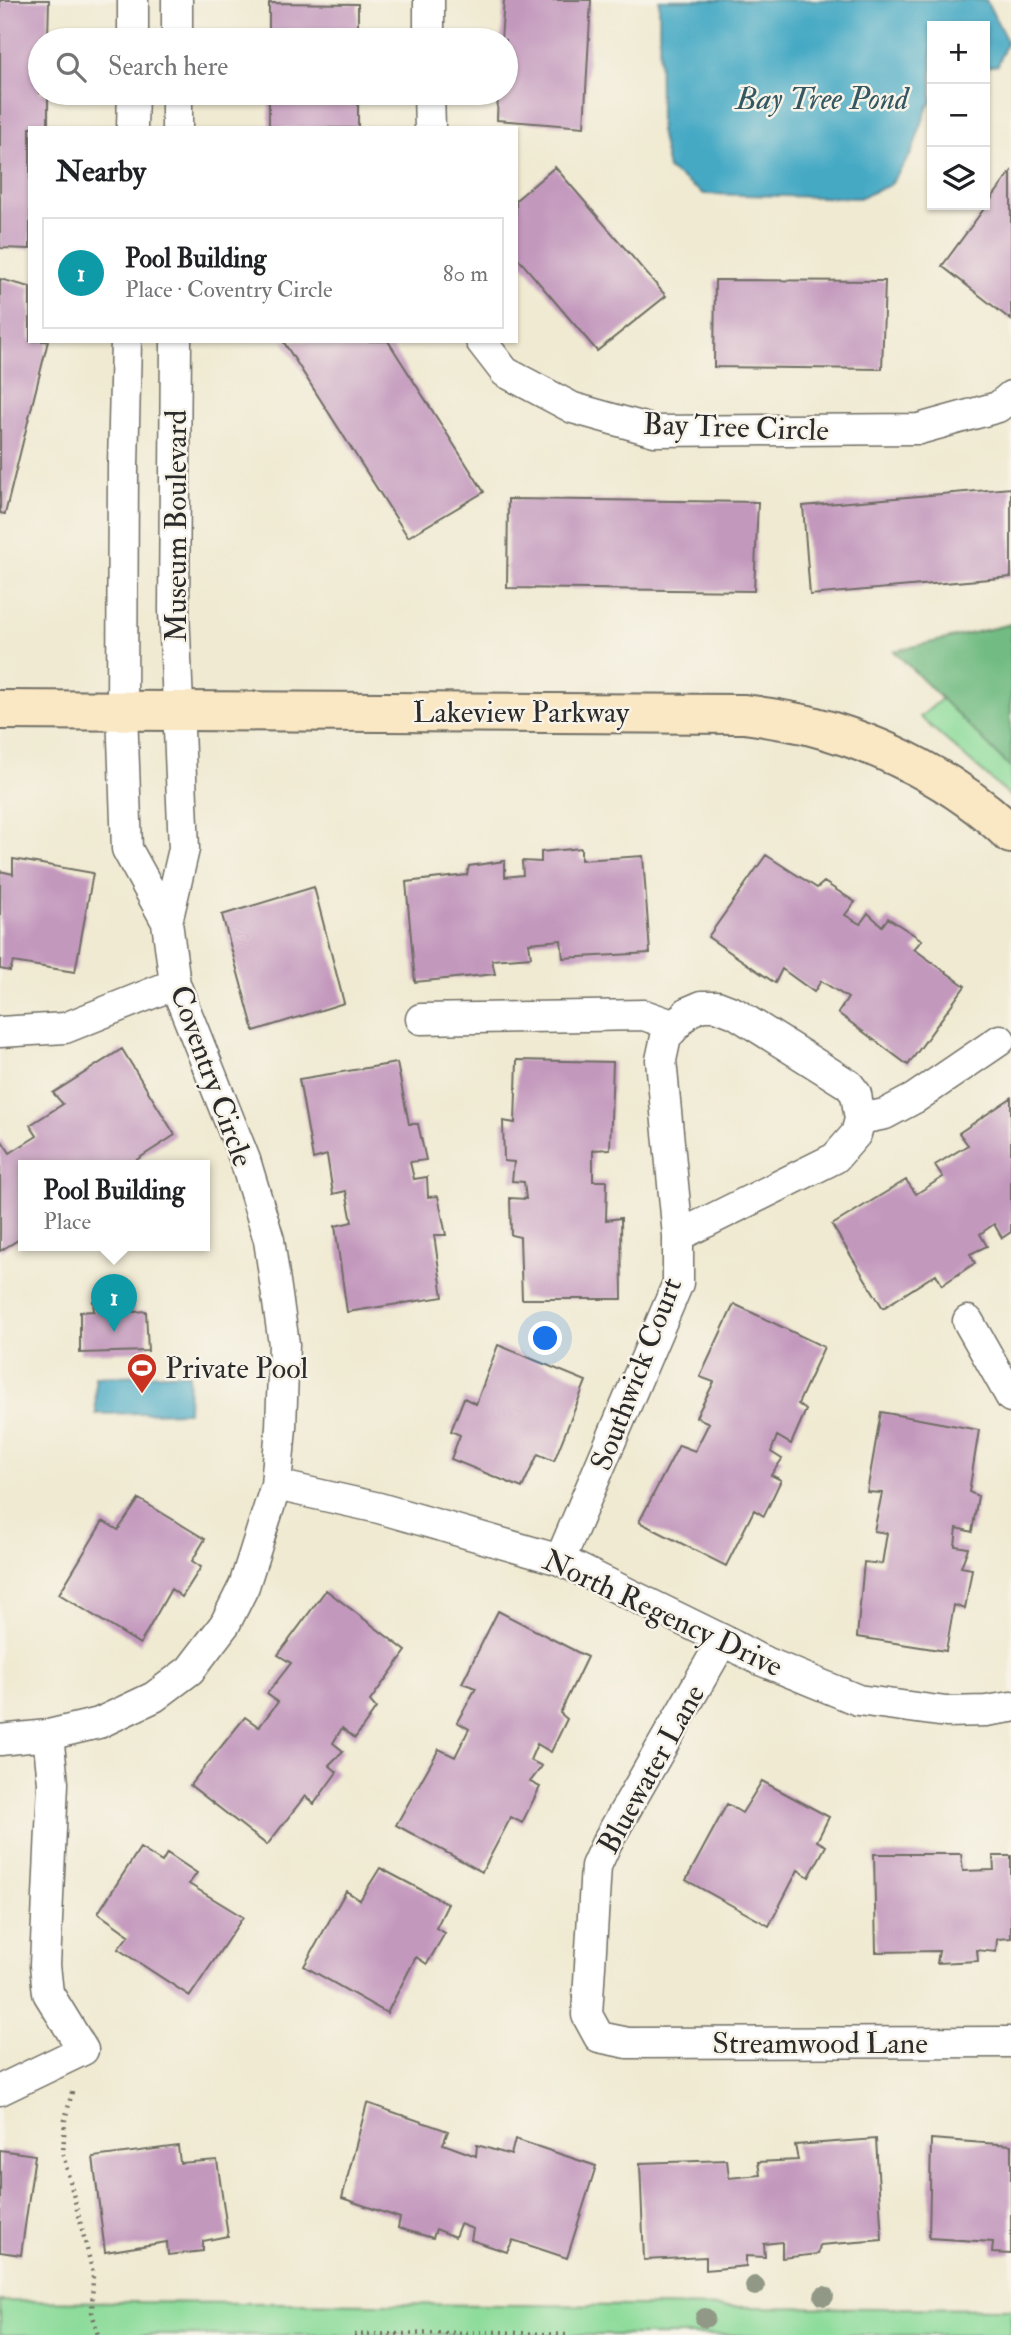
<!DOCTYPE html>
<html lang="en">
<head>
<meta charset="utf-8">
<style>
  :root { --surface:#fff; --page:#f6f6f6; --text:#202124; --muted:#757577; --line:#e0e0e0; --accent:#7c3aed }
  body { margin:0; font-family:"IM FELL Double Pica",serif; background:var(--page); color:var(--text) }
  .controls { position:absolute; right:21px; top:21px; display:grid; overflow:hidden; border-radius:0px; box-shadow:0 2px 5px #0004 }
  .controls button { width:63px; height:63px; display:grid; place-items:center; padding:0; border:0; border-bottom:2px solid var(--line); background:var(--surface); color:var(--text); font:35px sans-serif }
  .you { position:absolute; left:546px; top:1339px; width:24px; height:24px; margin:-18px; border:5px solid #fff; border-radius:50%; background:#1a73e8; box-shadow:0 0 0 10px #1a73e833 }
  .badge { display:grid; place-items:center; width:46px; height:46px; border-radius:50%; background:var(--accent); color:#fff; font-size:23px; font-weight:700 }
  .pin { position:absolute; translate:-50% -58px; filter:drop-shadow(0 2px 4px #0008) }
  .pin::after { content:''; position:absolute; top:37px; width:24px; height:21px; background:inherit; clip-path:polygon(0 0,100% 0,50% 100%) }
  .popup { position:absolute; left:18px; top:1160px; width:192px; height:91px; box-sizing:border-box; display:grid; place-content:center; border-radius:0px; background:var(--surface); filter:drop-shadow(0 2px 5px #0005); font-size:23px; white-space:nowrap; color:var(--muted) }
  .popup b { font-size:26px; color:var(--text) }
  .popup::after { content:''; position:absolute; left:50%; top:100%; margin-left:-14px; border:14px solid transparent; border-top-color:var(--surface) }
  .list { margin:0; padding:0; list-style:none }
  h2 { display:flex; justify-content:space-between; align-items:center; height:91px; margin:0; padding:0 28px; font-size:30px }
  h2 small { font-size:23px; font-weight:400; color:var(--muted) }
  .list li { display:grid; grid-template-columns:46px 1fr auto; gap:21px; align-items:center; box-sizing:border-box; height:112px; margin:0 14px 14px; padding:0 14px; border:2px solid var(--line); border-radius:0px }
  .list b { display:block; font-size:26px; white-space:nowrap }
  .list p { margin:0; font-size:23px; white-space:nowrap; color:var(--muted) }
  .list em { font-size:23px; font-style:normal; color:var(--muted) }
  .icon { flex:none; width:38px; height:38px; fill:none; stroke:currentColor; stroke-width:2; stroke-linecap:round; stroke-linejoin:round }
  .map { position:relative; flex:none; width:1011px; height:2335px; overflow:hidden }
  .search { position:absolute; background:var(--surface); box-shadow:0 2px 5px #0004; left:28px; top:28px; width:490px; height:77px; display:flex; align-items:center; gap:18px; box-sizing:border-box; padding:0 24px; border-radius:38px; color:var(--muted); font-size:26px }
  .panel { position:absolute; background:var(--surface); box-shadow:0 2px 5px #0004; left:28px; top:126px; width:490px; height:217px; border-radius:0px }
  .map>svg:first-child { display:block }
</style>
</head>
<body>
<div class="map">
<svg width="1011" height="2335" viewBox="0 0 1011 2335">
  <rect width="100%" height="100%" fill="#f7f3e8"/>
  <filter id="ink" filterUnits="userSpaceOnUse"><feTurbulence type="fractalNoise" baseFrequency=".0143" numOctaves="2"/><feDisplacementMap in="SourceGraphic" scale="14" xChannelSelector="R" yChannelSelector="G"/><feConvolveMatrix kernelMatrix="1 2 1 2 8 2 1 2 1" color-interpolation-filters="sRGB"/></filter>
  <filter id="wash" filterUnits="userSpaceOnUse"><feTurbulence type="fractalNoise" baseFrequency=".00686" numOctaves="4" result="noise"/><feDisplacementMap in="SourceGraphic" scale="28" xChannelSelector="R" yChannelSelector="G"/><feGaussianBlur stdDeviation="1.57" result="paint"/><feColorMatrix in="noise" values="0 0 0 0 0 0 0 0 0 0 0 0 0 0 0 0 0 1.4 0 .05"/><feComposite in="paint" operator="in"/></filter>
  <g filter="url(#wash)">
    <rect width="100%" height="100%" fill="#f0ead2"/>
    <!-- green -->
    <path fill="#8edc9b" stroke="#5c8463" stroke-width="2" d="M1011 641V797L920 717Z
      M0 2301 1011 2309V2335H0Z"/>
    <!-- forest -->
    <path fill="#72bc83" stroke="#4e7457" stroke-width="2" d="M1011 624V768L894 651Z"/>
    <!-- water -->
    <path fill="#45a9c4" stroke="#386a78" stroke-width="2" d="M659 0H986L1007 41 998 65 985 67V26H932V102L928 106 911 154 890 185 859 198 704 194 668 169 660 131Z
      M189 1373 188 1412 96 1414 95 1377Z"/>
    <g id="blocks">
      <!-- building -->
      <path fill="#c398bd" d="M0 0H49L48 40H40V93H48V128H30V249L0 248Z
        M504 0H591L584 127 497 120 498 93H506V40H501Z
        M269 3 358 4V40H269Z
        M269 93H358V128H269Z
        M555 167 666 296 597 351 516 256V200Z
        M1011 172V320L942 266Z
        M0 279 30 287V341H48L5 514 0 513Z
        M715 280 885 281 882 369 714 367Z
        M283 341H388L484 492 408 537Z
        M1011 488V577L810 595 803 506Z
        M508 499 758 502 754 591 507 588Z
        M581 848V860L643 856 650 953 563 958 561 940 529 943 531 957 492 960 495 974 415 982 406 882 467 875 469 866 505 861V877L523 875 522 861 541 862V852Z
        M766 855 817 888 824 882 855 902 845 915 860 924 868 913 882 926 888 918 922 940 914 949 965 986 908 1065 838 1013 848 998 821 981 814 992 782 969 775 983 708 937Z
        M13 859 93 873 75 972 13 962 10 971 0 969V871L13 874Z
        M314 887 344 1003 254 1031 222 915Z
        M122 1049 175 1135 127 1166H23V1237L0 1251V1138L10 1153 37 1136 30 1125 63 1104 53 1093Z
        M517 1060 613 1062 610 1149 593 1150V1181H607L606 1220 621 1218 622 1299H522L520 1237 511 1235 510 1198 526 1199 524 1182 512 1181 514 1162 504 1161 503 1121 515 1123Z
        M397 1063 409 1124H418L426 1160 410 1162 414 1179 427 1177 428 1197 438 1196 446 1235H434L443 1297 347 1312 335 1226 352 1222 346 1191 333 1194 327 1155 313 1159 299 1079Z
        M1011 1098V1232L1002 1238 994 1224 980 1234 987 1246 970 1254 975 1263 942 1285 936 1274 883 1308 832 1225 906 1180 916 1194 943 1177 935 1165 968 1145 959 1133Z
        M133 1299 134 1312 146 1311 148 1351 80 1353V1312L94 1311 93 1301Z
        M734 1304 824 1347 798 1404 806 1410 791 1444 777 1436 771 1452 782 1459 771 1475 781 1480 764 1516 754 1510 726 1566 639 1522 679 1445 695 1451 709 1423 696 1417 714 1382 700 1377Z
        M498 1345 586 1381 554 1461 538 1454 522 1488 451 1459 460 1435 451 1431 464 1398 476 1404Z
        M881 1412 979 1430 969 1492 978 1496 972 1532 957 1528 955 1546 968 1548 961 1567 972 1569 965 1609 954 1605 946 1651 857 1637 864 1562 882 1564 887 1533 874 1531 882 1493 867 1492Z
        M139 1499 205 1539 192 1561 201 1567 182 1597 171 1589 140 1644 59 1594 103 1521 118 1530Z
        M326 1590 406 1651 370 1701 376 1708 355 1738 342 1728 333 1743 343 1751 329 1765 337 1772 314 1804 305 1796 267 1845 190 1785 245 1717 259 1727 278 1702 267 1694 291 1663 278 1655Z
        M498 1611 587 1657 560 1713 567 1719 551 1752 537 1744 530 1760 542 1766 530 1782 540 1787 522 1823 511 1817 482 1872 396 1825 439 1749 455 1757 469 1729 457 1722 476 1688 462 1683Z
        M762 1781 829 1817 817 1841 826 1846 809 1877 798 1870 769 1926 686 1880 727 1804 742 1813Z
        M140 1848 162 1862 167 1853 197 1873 189 1884 243 1917 190 1996 118 1949 129 1935 98 1913Z
        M874 1854H961L963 1871 994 1870 993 1856H1011V1938L997 1939 996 1952 977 1950 978 1961 937 1963 939 1951 876 1952Z
        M380 1868 448 1904 436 1928 445 1933 427 1964 416 1957 387 2013 304 1966 346 1891 360 1900Z
        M367 2103 448 2131 443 2144 476 2156 477 2145 511 2155 515 2139 596 2166 567 2258 513 2240 507 2252 471 2240 473 2229 460 2224 455 2237 436 2229 433 2238 398 2228 400 2218 342 2198Z
        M876 2139 882 2240 820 2245 818 2254 782 2258V2242L764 2244 765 2257 746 2256V2266L706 2270V2257L644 2260 640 2163 727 2160 729 2178 760 2175 758 2162 798 2160 795 2145Z
        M931 2139 1011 2145V2254L992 2253 993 2242 929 2238Z
        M178 2146 180 2163 217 2160 228 2236 203 2241V2251L168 2255 167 2242 105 2252 93 2157Z
        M0 2150 35 2155 21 2255 0 2252Z"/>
    </g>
  </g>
  <g filter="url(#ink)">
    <use href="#blocks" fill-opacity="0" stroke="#706e65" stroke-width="2"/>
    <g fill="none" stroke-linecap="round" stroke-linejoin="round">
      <!-- street casing -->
      <g stroke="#706e65" stroke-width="33">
        <path id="street" d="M133 0V40
          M429 0V40
          M177 40V0
          M429 93 430 128
          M132 128 133 93
          M177 128V93
          M126 341 123 466 122 711 127 849 167 922
          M481 341 505 372 573 408 655 431 919 429 998 407 1011 396
          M421 1019 644 1015 675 1026
          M0 1032 65 1028 175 984
          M860 1119 885 1114 915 1098 1000 1040
          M968 1321 1011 1397
          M276 1485 379 1508 560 1560 723 1640 758 1659 858 1700 946 1712 986 1711 1011 1707
          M560 1560 678 1283V1236L661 1060 666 1037 688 1012 702 1006H717L735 1013 849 1085 856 1094 860 1119 856 1134 835 1158 678 1236
          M723 1640 607 1842 596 1866 587 2015 599 2037 628 2043 1011 2042
          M0 1740 48 1735 99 1723 154 1697 190 1670 225 1624 244 1586 276 1485 281 1427 284 1344 269 1240 245 1160 175 984 167 922 184 849 174 610 176 341
          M0 2090 83 2050 48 1993 45 1965 53 1783 48 1735"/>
      </g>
      <!-- secondary casing -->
      <g stroke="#706e65" stroke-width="42">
        <path id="secondary" d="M0 710 744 714C765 717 787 720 808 725 883 744 956 781 1011 834"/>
      </g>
      <!-- path -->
      <path stroke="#706e65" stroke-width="4.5" stroke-dasharray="2 5" stroke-linecap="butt" d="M72 2092 65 2120 63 2154 93 2273 92 2312 98 2335
        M354 2335 494 2332 567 2335"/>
      <!-- street -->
      <use href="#street" stroke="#fff" stroke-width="30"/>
      <!-- secondary -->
      <use href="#secondary" stroke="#fae7c3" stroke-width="38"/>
    </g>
    <!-- trees -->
    <g fill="#919986">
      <circle cx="755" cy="2286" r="10"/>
      <circle cx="824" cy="2296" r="10"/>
      <circle cx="705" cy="2318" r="10"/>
    </g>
  </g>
  <!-- icons -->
  <defs>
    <g id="stadium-pin" transform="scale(1.575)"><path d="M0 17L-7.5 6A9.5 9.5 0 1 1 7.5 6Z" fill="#c8321e" stroke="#f7f3e8"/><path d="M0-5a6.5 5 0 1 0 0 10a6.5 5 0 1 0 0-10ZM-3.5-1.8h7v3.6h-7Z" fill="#fff"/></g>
  </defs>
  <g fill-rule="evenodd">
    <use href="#stadium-pin" x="142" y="1368"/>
  </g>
  <g text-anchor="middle" stroke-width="5" stroke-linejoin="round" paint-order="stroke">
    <!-- street labels -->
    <g font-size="30" fill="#2b2b2b" stroke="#f7f3e8">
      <text transform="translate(736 427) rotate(2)" y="10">Bay Tree Circle</text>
      <text transform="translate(176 526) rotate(-90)" y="10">Museum Boulevard</text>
      <text x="521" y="722">Lakeview Parkway</text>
      <text transform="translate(212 1076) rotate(70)" y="10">Coventry Circle</text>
      <text transform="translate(636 1374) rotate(-69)" y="10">Southwick Court</text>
      <text transform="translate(663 1613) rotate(25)" y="10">North Regency Drive</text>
      <text transform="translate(651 1769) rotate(-61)" y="10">Bluewater Lane</text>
      <text x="820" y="2053">Streamwood Lane</text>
    </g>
    <!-- poi labels -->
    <g font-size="30" fill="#2b2b2b" stroke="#f7f3e8" text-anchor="start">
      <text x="165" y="1378">Private Pool</text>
    </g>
    <!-- water labels -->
    <g font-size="32" font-style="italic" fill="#345761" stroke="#f7f3e8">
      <text x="822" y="109">Bay Tree Pond</text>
    </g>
  </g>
</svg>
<div class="controls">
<button>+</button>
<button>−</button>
<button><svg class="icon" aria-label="layers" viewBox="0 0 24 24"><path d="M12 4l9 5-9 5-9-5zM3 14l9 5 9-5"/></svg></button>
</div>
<div class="you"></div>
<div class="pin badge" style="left:114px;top:1332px;background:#0f9aa8">1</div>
<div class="popup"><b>Pool Building</b>Place</div>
<div class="search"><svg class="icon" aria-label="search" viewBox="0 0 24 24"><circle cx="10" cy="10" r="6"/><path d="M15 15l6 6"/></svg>Search here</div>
<section class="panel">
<h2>Nearby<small></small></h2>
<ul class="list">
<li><span class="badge" style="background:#0f9aa8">1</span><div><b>Pool Building</b><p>Place · Coventry Circle</p></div><em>80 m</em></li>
</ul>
</section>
</div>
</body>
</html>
